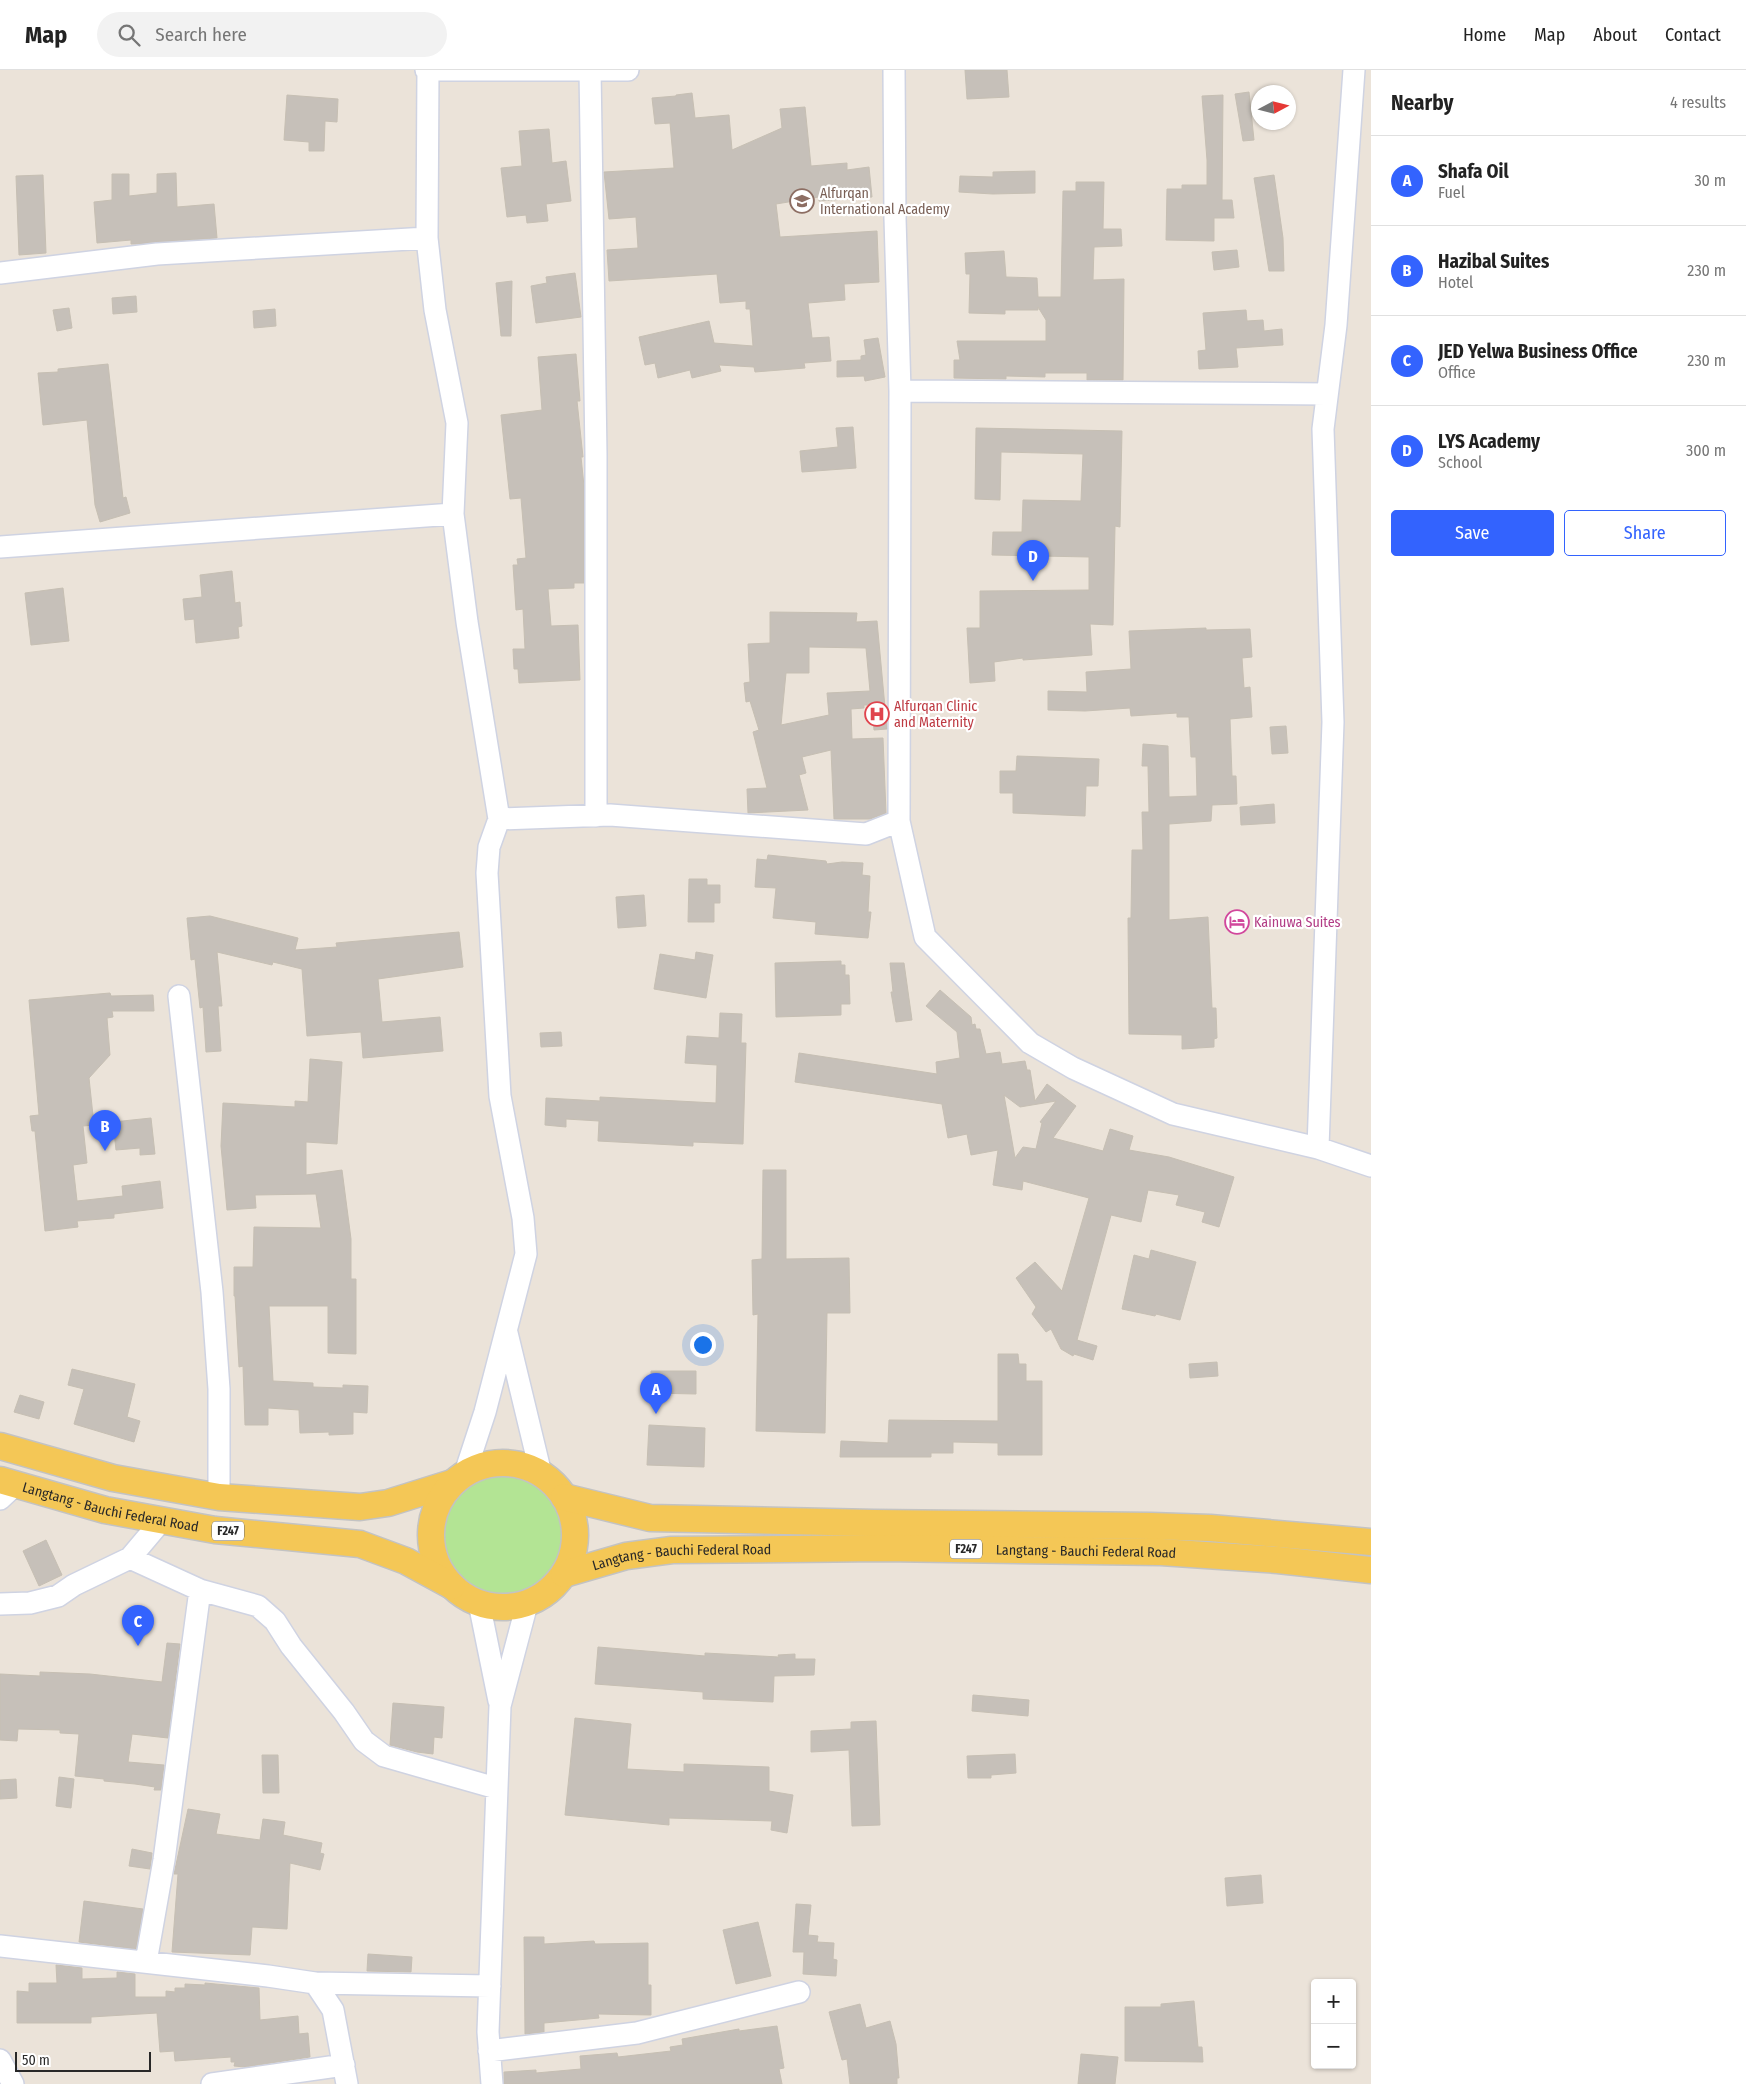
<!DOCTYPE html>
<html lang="en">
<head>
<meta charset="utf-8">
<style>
  :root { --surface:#fff; --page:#f2f2f2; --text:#222; --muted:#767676; --line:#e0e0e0; --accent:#3363fe }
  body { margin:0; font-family:"Fira Sans Condensed",sans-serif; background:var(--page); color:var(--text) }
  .controls { position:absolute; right:15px; bottom:15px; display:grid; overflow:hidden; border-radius:5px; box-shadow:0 1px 4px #0004 }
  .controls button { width:45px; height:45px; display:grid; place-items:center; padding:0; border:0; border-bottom:1px solid var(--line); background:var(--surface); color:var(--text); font:25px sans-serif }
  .compass { position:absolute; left:1251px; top:15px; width:45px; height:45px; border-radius:50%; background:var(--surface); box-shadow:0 1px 4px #0004; rotate:83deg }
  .scale { position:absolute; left:15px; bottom:12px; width:136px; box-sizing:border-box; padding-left:5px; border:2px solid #282828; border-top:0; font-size:14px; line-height:18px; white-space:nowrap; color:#282828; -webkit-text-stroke:4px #fff; paint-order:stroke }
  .you { position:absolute; left:702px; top:1274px; width:18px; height:18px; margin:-12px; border:4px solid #fff; border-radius:50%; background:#1a73e8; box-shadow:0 0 0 8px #1a73e833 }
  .badge { display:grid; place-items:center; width:32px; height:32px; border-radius:50%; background:var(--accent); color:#fff; font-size:16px; font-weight:700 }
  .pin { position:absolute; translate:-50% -41px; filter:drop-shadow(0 1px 2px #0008) }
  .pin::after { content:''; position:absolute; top:26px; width:18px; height:15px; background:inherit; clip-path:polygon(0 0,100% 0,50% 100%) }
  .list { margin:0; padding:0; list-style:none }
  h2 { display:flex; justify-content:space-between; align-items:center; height:65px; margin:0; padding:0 20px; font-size:21px }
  h2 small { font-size:16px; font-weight:400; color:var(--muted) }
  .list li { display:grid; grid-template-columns:32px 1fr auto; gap:15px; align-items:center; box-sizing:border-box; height:90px; padding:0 20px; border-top:1px solid var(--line) }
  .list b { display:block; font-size:19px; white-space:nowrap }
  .list p { margin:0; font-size:16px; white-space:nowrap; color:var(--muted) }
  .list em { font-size:16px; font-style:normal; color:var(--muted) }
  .actions { display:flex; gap:10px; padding:15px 20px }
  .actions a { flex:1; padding:11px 0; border:1px solid var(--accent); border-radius:5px; text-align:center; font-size:18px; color:var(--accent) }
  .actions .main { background:var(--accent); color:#fff }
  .icon { flex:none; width:28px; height:28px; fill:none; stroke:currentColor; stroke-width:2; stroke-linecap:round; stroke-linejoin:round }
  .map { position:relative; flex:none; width:1371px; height:2014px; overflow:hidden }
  header { display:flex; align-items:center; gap:30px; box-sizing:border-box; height:70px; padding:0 25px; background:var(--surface); border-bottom:1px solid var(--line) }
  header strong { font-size:24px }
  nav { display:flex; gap:28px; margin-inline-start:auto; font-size:18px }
  .search { width:350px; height:45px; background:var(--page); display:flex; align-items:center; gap:12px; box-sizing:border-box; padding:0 18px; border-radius:28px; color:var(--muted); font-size:19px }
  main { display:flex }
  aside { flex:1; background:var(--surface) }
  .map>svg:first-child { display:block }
</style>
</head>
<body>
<header>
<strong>Map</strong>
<div class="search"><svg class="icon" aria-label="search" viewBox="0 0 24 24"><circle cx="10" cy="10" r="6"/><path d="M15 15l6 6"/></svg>Search here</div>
<nav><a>Home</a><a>Map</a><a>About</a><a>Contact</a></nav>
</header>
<main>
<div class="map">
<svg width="1371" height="2014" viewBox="0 0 1371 2014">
  <rect width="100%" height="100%" fill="#ebe3d9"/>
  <!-- green -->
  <path fill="#b3e494" d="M440 1465a63 63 0 1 1 126 0a63 63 0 1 1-126 0Z"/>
  <!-- building -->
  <path fill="#c6c0b9" stroke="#c6bfb3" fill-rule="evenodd" d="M965 0H1007L1009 27 967 29Z
    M1249 22 1254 70 1243 71 1235 24Z
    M692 23 695 48 729 45 732 80 782 58 780 39 805 37 811 96 847 93V100L869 97 872 127 819 131V127L776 134 780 167 877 161 879 212 844 214 845 230 808 233 812 268 829 267 831 291 804 293 805 298 755 302 754 297 719 295 721 301 692 308 690 300 658 308 655 293 645 295 639 267 709 251 714 273 753 276 750 239H746V231L720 233 717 204 609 211 607 180 638 178 636 147 609 149 604 102 674 98 670 53 655 54 652 28 676 26V25Z
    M287 25 338 29 337 52 325 51 324 81H309V72L284 70Z
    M1223 25 1222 130H1232L1234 148H1214V171L1166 170 1167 119H1182V115H1207V90L1202 26Z
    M549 59 552 93 566 91 571 131 546 134 548 151 527 153 526 145 507 147 501 98 522 96 519 61Z
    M1035 101V123L993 124 959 122 960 106 993 107V102Z
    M176 103 177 137 214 134 217 168 135 174H131V170L97 173 94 132 112 130V104H129V126L157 123V104Z
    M43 105 46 183 19 185 16 106Z
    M1274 105 1283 168 1284 201H1269L1254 108Z
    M1076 112H1104L1103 159H1121L1122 176 1094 177 1093 210 1124 209 1123 310H1087V303H1045V307L1006 306V309L954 308V290H960L957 271H1046V250L1038 237V240H1005V244L969 243 970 204H966L965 183 1004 181 1006 207 1037 208 1038 227H1061L1063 121H1076Z
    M1237 180 1239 197 1214 200 1212 182Z
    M575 203 581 247 536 253 531 216 547 213 546 207Z
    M512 211 511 266H501L496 213Z
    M136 226 137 242 113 244 112 228Z
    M69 238 72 258 57 261 53 240Z
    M275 239 276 256 254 258 253 241Z
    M1246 240 1247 251 1263 250 1264 261 1282 259 1283 275 1236 278 1238 297 1199 299 1198 281 1206 280 1203 243Z
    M878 268 885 307 865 311 864 306 837 307V291L861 290V286L866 285 864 270Z
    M576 284 580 331H577L583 387H581L584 416V513H574V518L548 519 551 556 578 555 580 610 519 613 518 599H514L513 579H525L523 539 516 540 513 495H518L517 489 526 488 521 428 510 429 501 345 542 340 538 287Z
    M108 294 123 428 126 427 130 443 100 452 95 435 87 350 43 355 38 303 58 302V299Z
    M853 357 856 398 802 402 800 381 838 377 836 358Z
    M976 358 1122 361 1120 457 1115 456 1113 555 1090 554 1092 585 1023 590V588L994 592 995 611 970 613 967 558H980V521L1089 520V487L992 485 993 462H1022L1023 430 1081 431 1083 384 1001 382 1000 430 975 429Z
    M232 501 235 533 240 532 242 556 238 557 239 568 196 573 194 549 185 550 183 529 202 527 200 505Z
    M63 518 69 571 31 575 25 523Z
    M770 542 857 543 856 552 877 551 887 659 874 660 872 635H864V638L851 639 852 669 883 668 886 743 870 749H834L831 680 802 687 806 703 799 705 808 740 748 743 747 719 767 718 753 662 759 660 750 631 746 632 744 613 750 612 748 574 770 573ZM809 577 866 578 870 621 827 623 829 645 781 655 786 603H809Z
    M1206 558V560L1250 559 1252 587 1242 588 1244 618 1250 617 1252 647 1230 649 1232 706H1236L1237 734 1212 735 1211 751 1169 754V850L1208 847 1212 938H1216L1217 968 1214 969V977L1182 979V965L1129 964 1128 848H1131L1132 780H1143L1142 742H1149L1148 696H1142L1143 674 1168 676 1169 727 1197 726 1196 687H1191L1189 647H1177V643L1131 646 1130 638 1085 641 1048 640V621L1087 622 1086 602 1131 599 1129 561Z
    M1286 656 1288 683 1272 684 1270 657Z
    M1017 686 1099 689 1098 716H1086L1085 746 1013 743V723H1000V701H1016Z
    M1274 734 1275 753 1241 755 1240 737Z
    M768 785 826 791 827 794 842 792 863 793 862 805 870 806 868 842H871L868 868 815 864 816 852 773 848 776 818 755 817 757 789 767 790Z
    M689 809H707V815H720V833H714V852H688Z
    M644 825 646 856 618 858 616 827Z
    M210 846 298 868 295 880 337 877 336 873 459 862 463 897 378 909 382 952 440 947 443 981 363 988 361 962 307 966 302 899 273 892 272 895 217 882 222 936H218L221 981 206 982 203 937 200 938 195 889 191 890 187 848Z
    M696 882 713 885 706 928 654 919 660 884 695 890Z
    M841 891V895H845V905H849L850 934H841V945L776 947 775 893Z
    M890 893H904L912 950 896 952 891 922H893Z
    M940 920 971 947 972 955 975 954 976 959H980L986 984 1000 982 1002 994 1025 991 1027 1000H1030L1035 1031 1047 1014 1076 1036 1053 1068 1103 1081 1110 1059 1133 1066 1129 1080 1169 1087 1234 1107 1219 1157 1202 1152 1205 1142 1176 1135 1179 1125 1148 1120 1141 1152 1111 1145 1077 1270 1097 1276 1093 1290 1074 1284 1073 1286 1061 1279 1051 1259 1046 1262 1032 1244 1036 1237 1016 1208 1035 1192 1062 1221 1089 1128 1023 1111 1022 1120 993 1115 998 1080 971 1085 967 1064 948 1068 942 1034 795 1012 799 983 937 1004 936 992 960 988 957 962 926 936ZM1004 1025 1020 1037 1056 1031 1040 1052 1042 1053 1036 1079 1023 1077 1015 1088Z
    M110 923 111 926 153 925 154 941H112L113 947 107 948 110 985 89 1008 94 1055 83 1056 87 1093 73 1095 77 1131 123 1126 122 1116 160 1111 163 1138 114 1144V1148L77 1151 78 1157 45 1161 35 1061H32L30 1046 39 1045 29 930Z
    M720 943 742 944 741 973H746L743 1074 693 1072V1076L598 1071 599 1051 566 1049V1057L545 1055 546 1028 600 1031V1027L716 1033 717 995 685 993 687 966 719 968Z
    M561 962 562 976 541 977 540 963Z
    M310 989 342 992 337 1074 306 1072V1105L342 1100 351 1169V1209H356V1284L328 1283V1236H269L273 1311 313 1313V1317L343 1318V1315L368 1316 367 1343 353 1342V1364L329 1365V1362L300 1363 299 1340 268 1338V1355H245L243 1296 239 1297 235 1226H234V1197H253L254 1157 321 1158 316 1124 255 1125 256 1138 227 1140 221 1076 223 1033 295 1037V1031L308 1032Z
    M151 1048 155 1084 140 1085V1078L116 1080 113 1052Z
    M763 1100H786V1189L849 1188 850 1243H827L825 1363 756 1361 758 1244 753 1245 752 1190 762 1189Z
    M1151 1180 1196 1192 1180 1250 1156 1244 1155 1246 1122 1239 1134 1185 1149 1189Z
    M998 1284H1018L1019 1294H1026V1311H1042V1385H998V1373L953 1372V1383H931V1387H840L841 1371 888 1373 889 1350 998 1351Z
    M1217 1292 1218 1306 1190 1308 1189 1294Z
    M72 1299 135 1314 127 1347 140 1351 134 1372 74 1354 84 1319 68 1315Z
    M651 1301H696V1324L651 1323Z
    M20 1325 44 1332 39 1349 14 1342Z
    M649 1355 705 1358 704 1397 647 1395Z
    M46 1470 62 1505 39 1516 23 1481Z
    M167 1573 180 1574 168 1668 132 1664 128 1692 164 1695 161 1720H154L155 1717 135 1714 104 1711V1709L75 1706 79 1664 60 1663V1660L18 1659 17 1671 0 1670V1604L40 1606V1602L90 1604 162 1612Z
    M598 1577 705 1586V1583L779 1587 778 1585 795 1584V1589H815L814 1605 774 1606 773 1632 703 1629V1622L595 1614Z
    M973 1625 1029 1630 1028 1646 972 1641Z
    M393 1633 444 1637 442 1668 434 1667 433 1684 417 1682 390 1675Z
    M575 1648 631 1654 627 1699 684 1702V1694L769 1697V1721L793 1725 787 1763 771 1760 772 1751 669 1748V1755L565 1745Z
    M876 1651 880 1755 852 1756 849 1680 811 1682V1661L851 1659V1652Z
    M1015 1684 1016 1703 991 1705V1708H968L967 1686Z
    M262 1685H278L279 1723H263Z
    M59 1707 74 1709 71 1738 56 1736Z
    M16 1709 17 1728 0 1729V1710Z
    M188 1739 220 1744 216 1764 260 1770 263 1749 285 1752 283 1765 322 1773 320 1783 324 1784 320 1800 290 1793 287 1859 252 1857 250 1885 172 1882 178 1804H174Z
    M132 1779 152 1783 150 1799 129 1796Z
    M1261 1805 1263 1833 1227 1836 1225 1808Z
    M84 1831 143 1839 136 1879 79 1872Z
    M796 1834 811 1835 808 1865 818 1866 817 1872 834 1873 833 1889 837 1890 836 1906 803 1904 804 1882H793Z
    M758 1852 771 1906 736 1914 723 1860Z
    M524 1867H544V1874L594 1871 595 1874 648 1873V1915H651V1945L598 1944 599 1948 544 1953V1962L525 1964Z
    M368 1884 412 1887 411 1902 367 1901Z
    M56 1895 82 1898V1909L117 1908V1902L135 1904V1927H166V1921L175 1922V1918H185V1914L205 1915V1913L259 1918 260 1950 298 1946 299 1964 308 1963 310 1987 245 1997 234 1996 235 1992H231V1987L175 1991 174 1981 160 1982 157 1943 91 1947V1953H17V1921L29 1922V1913H57Z
    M1194 1931 1198 1977H1202L1203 1992 1125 1991V1937H1161V1934Z
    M860 1934 866 1958 890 1951 896 1974 899 2008H897V2014H850L847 1989 842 1990 829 1942Z
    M777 1956 784 1998 779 1999 782 2014H504V2002L536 2000V2003L581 1999 580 1986 617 1983 618 1987 671 1981 670 1977 683 1975 682 1969 739 1959V1961Z
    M1081 1984 1118 1987 1115 2014H1078Z"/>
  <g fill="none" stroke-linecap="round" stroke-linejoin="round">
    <!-- minor casing -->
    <g stroke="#cfd3e2" stroke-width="24">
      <path id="minor" d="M426 0H628
        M428 0 427 168 435 240 457 353 453 444 467 552 499 749 489 777 487 803 500 1026 523 1148 526 1184 485 1342 465 1403
        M590 0 596 384V746
        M894 0 895 148 900 321 899 751 925 867 1030 973 1073 998 1173 1044 1318 1078 1371 1096
        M0 203 157 184 427 168
        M900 321 1327 324
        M0 477 453 444
        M499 749 610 745 866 764 899 751
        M179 926 212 1222 219 1319V1427
        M1318 1078 1333 652 1323 359 1336 255 1354 0
        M507 1263 541 1404
        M0 1429 15 1415
        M130 1488 200 1520 258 1536 275 1551 291 1576 344 1642 364 1671 384 1686 496 1718
        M479 1533 499 1631
        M0 1534 30 1533 58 1526 74 1515 130 1488 162 1450
        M0 1876 268 1906 315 1913 333 1940 347 2014
        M146 1892 164 1790 200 1520
        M315 1913 490 1916
        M489 1981 637 1963 799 1922
        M0 1990 13 2014
        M212 2014 344 1995
        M492 2014 488 1962 500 1636 527 1534"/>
    </g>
    <!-- major casing -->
    <g stroke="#c3c3c3" stroke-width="29">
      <g id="major">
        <path d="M0 1376 113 1408 219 1427 360 1437 388 1433 452 1413"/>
        <circle cx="503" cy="1465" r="72"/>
        <path id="s1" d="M0 1410 105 1440 215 1460 360 1474 406 1491 452 1516"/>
        <path d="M564 1427 650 1448 874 1453 1151 1456 1210 1458 1371 1472"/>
        <path id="s2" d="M564 1504 626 1486 672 1480 883 1478 1161 1482 1278 1490 1371 1500"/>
      </g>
    </g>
    <!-- minor -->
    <use href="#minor" stroke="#fff" stroke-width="21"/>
    <!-- major -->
    <use href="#major" stroke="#f4c756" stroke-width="26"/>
  </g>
  <!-- icons -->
  <defs>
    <g id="school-ring" transform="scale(1.25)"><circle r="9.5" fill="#fff" stroke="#8d6e63" stroke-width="1.5"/><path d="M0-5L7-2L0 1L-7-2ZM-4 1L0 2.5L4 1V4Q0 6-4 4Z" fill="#8d6e63"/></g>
    <g id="hospital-ring" transform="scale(1.25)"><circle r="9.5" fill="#fff" stroke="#e0444e" stroke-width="1.5"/><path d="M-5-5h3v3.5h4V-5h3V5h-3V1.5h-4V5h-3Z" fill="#e0444e"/></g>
    <g id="hotel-ring" transform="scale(1.25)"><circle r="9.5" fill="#fff" stroke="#d1479c" stroke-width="1.5"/><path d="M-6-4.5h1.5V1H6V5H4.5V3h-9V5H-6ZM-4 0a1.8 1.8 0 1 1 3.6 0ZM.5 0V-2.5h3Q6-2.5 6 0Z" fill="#d1479c"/></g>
  </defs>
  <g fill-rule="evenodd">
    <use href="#school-ring" x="802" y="131"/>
    <use href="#hospital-ring" x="877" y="644"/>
    <use href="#hotel-ring" x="1237" y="852"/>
  </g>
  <g text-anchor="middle" stroke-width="4.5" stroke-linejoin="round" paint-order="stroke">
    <!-- shield labels -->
    <g fill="#fff" stroke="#686868" stroke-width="1">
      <rect x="212" y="1451.5" width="32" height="19" rx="4"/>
      <rect x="950" y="1469.5" width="32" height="19" rx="4"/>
    </g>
    <g font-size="12" font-weight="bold" fill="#282828">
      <text x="228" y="1465">F247</text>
      <text x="966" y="1483">F247</text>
    </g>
    <!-- education labels -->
    <g font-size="14" fill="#785e54" stroke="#fff" text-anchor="start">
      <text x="820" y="128">Alfurqan<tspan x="820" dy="16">International Academy</tspan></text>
    </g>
    <!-- health labels -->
    <g font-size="14" fill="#be3a42" stroke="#fff" text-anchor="start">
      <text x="894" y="641">Alfurqan Clinic<tspan x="894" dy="16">and Maternity</tspan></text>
    </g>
    <!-- hotel labels -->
    <g font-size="14" fill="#b23c85" stroke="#fff" text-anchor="start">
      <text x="1254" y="857">Kainuwa Suites</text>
    </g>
    <!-- street labels -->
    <g font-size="14" fill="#282828" stroke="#fff">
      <text dy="5" stroke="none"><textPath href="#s1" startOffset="114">Langtang - Bauchi Federal Road</textPath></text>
      <text dy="5" stroke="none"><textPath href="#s2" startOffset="525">Langtang - Bauchi Federal Road</textPath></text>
      <text dy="5" stroke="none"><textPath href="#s2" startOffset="120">Langtang - Bauchi Federal Road</textPath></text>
    </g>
  </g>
</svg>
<div class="controls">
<button>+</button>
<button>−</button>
</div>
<svg class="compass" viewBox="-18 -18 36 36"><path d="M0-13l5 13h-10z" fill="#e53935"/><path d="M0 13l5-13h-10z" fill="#767676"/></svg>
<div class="scale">50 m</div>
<div class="you"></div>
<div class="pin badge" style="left:656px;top:1344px">A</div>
<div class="pin badge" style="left:105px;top:1081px">B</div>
<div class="pin badge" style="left:138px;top:1576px">C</div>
<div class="pin badge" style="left:1033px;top:511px">D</div>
</div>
<aside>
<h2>Nearby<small>4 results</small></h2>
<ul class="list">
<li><span class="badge">A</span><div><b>Shafa Oil</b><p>Fuel</p></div><em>30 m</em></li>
<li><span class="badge">B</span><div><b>Hazibal Suites</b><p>Hotel</p></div><em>230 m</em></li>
<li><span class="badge">C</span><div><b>JED Yelwa Business Office</b><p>Office</p></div><em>230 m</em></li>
<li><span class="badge">D</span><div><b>LYS Academy</b><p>School</p></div><em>300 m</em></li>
</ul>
<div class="actions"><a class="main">Save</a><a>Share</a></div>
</aside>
</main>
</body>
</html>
